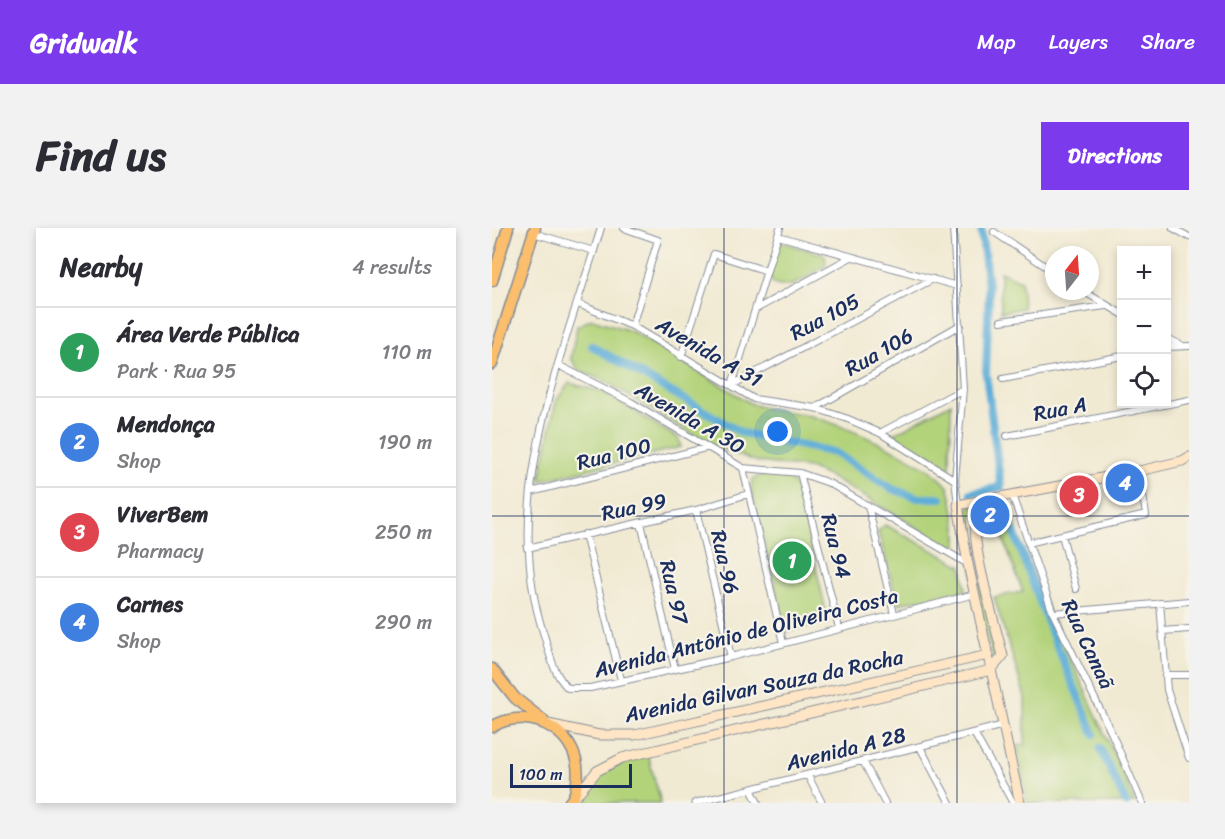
<!DOCTYPE html>
<html lang="en">
<head>
<meta charset="utf-8">
<style>
  :root { --surface:#fff; --page:#f2f2f3; --text:#2b2b33; --muted:#7c7c81; --line:#e1e1e2; --accent:#7c3aed }
  body { margin:0; font-family:Sriracha,sans-serif; background:var(--page); color:var(--text) }
  .controls { position:absolute; right:18px; top:18px; display:grid; overflow:hidden; border-radius:0px; box-shadow:0 3px 9px #0003 }
  .controls button { width:54px; height:54px; display:grid; place-items:center; padding:0; border:0; border-bottom:2px solid var(--line); background:var(--surface); color:var(--text); font:30px sans-serif }
  .compass { position:absolute; left:553px; top:18px; width:54px; height:54px; border-radius:50%; background:var(--surface); box-shadow:0 3px 9px #0003; rotate:17deg }
  .scale { position:absolute; left:18px; bottom:15px; width:122px; box-sizing:border-box; padding-left:6px; border:3px solid #1b2f5e; border-top:0; font-size:16px; line-height:21px; white-space:nowrap; color:#1b2f5e; -webkit-text-stroke:4px #f7f3e8; paint-order:stroke }
  .you { position:absolute; left:286px; top:204px; width:21px; height:21px; margin:-15px; border:4px solid #fff; border-radius:50%; background:#1a73e8; box-shadow:0 0 0 9px #1a73e833 }
  .badge { display:grid; place-items:center; width:39px; height:39px; border-radius:50%; background:var(--accent); color:#fff; font-size:20px; font-weight:700 }
  .pin { position:absolute; translate:-50% -50%; border:3px solid #fff; box-shadow:0 2px 6px #0006 }
  .list { margin:0; padding:0; list-style:none }
  h2 { display:flex; justify-content:space-between; align-items:center; height:78px; margin:0; padding:0 24px; font-size:26px }
  h2 small { font-size:20px; font-weight:400; color:var(--muted) }
  .list li { display:grid; grid-template-columns:39px 1fr auto; gap:18px; align-items:center; box-sizing:border-box; height:90px; padding:0 24px; border-top:2px solid var(--line) }
  .list b { display:block; font-size:22px; white-space:nowrap }
  .list p { margin:0; font-size:20px; white-space:nowrap; color:var(--muted) }
  .list em { font-size:20px; font-style:normal; color:var(--muted) }
  .icon { flex:none; width:33px; height:33px; fill:none; stroke:currentColor; stroke-width:2; stroke-linecap:round; stroke-linejoin:round }
  .map { position:relative; flex:none; width:697px; height:575px; overflow:hidden; border-radius:0px }
  header { display:flex; align-items:center; gap:36px; box-sizing:border-box; height:84px; padding:0 30px; background:var(--accent); color:#fff }
  header strong { font-size:28px }
  nav { display:flex; gap:33px; margin-inline-start:auto; font-size:21px }
  .intro { display:flex; align-items:center; justify-content:space-between; box-sizing:border-box; height:144px; padding:0 36px }
  h1 { margin:0; font-size:42px }
  .button { padding:15px 27px; border-radius:0px; background:var(--accent); color:#fff; font-size:21px; font-weight:700 }
  main { display:flex; gap:36px; padding:0 36px }
  aside { flex:1; background:var(--surface); border-radius:0px; box-shadow:0 3px 9px #0003 }
  .map>svg:first-child { display:block }
</style>
</head>
<body>
<header>
<strong>Gridwalk</strong>
<nav><a>Map</a><a>Layers</a><a>Share</a></nav>
</header>
<div class="intro"><h1>Find us</h1><a class="button">Directions</a></div>
<main>
<aside>
<h2>Nearby<small>4 results</small></h2>
<ul class="list">
<li><span class="badge" style="background:#2e9e5b">1</span><div><b>Área Verde Pública</b><p>Park · Rua 95</p></div><em>110 m</em></li>
<li><span class="badge" style="background:#3f7fe0">2</span><div><b>Mendonça</b><p>Shop</p></div><em>190 m</em></li>
<li><span class="badge" style="background:#e0444e">3</span><div><b>ViverBem</b><p>Pharmacy</p></div><em>250 m</em></li>
<li><span class="badge" style="background:#3f7fe0">4</span><div><b>Carnes</b><p>Shop</p></div><em>290 m</em></li>
</ul>
</aside>
<div class="map">
<svg width="697" height="575" viewBox="0 0 697 575">
  <rect width="100%" height="100%" fill="#f7f3e8"/>
  <filter id="ink" filterUnits="userSpaceOnUse"><feTurbulence type="fractalNoise" baseFrequency=".0167" numOctaves="2"/><feDisplacementMap in="SourceGraphic" scale="12" xChannelSelector="R" yChannelSelector="G"/><feConvolveMatrix kernelMatrix="1 2 1 2 8 2 1 2 1" color-interpolation-filters="sRGB"/></filter>
  <filter id="wash" filterUnits="userSpaceOnUse"><feTurbulence type="fractalNoise" baseFrequency=".008" numOctaves="4" result="noise"/><feDisplacementMap in="SourceGraphic" scale="24" xChannelSelector="R" yChannelSelector="G"/><feGaussianBlur stdDeviation="1.35" result="paint"/><feColorMatrix in="noise" values="0 0 0 0 0 0 0 0 0 0 0 0 0 0 0 0 0 1.4 0 .05"/><feComposite in="paint" operator="in"/></filter>
  <g filter="url(#wash)">
    <rect width="100%" height="100%" fill="#f1ead3"/>
    <!-- green -->
    <path fill="#b3d37a" stroke="#67816c" stroke-width="1.5" d="M289 14 333 27 334 37C317 47 300 64 281 56L277 44Z
      M508 44 529 53 531 80 509 84Z
      M100 91 139 103 260 176C279 183 298 183 318 188 347 195 440 235 456 259 460 266 466 308 465 317L459 319 338 249 317 240 266 234 218 217 115 154 86 142 79 130 85 98Z
      M77 155 111 164 187 211 189 219 48 253 64 173Z
      M459 175 458 240 400 207Z
      M273 246 296 248 307 264 336 393 294 404 259 260 261 251Z
      M491 276C486 280 482 285 480 291 471 320 515 415 501 433L484 363 472 286 478 278Z
      M516 278C550 380 602 475 643 575H535L525 518 533 517V469L502 369 531 364 502 285Z
      M393 297 470 338 474 362 406 376 386 304Z
      M156 527 169 575H88C99 545 127 533 156 527Z"/>
    <g fill="none" stroke-linecap="round" stroke-linejoin="round">
      <!-- canal -->
      <path stroke="#5eaed8" stroke-width="8" d="M100 118 250 205 343 225 400 261 426 270H449
        M479 265 509 259 494 146 497 66 489 0
        M513 280 560 406 602 506
        M608 520 634 575"/>
    </g>
  </g>
  <g filter="url(#ink)">
    <g fill="none" stroke-linecap="round" stroke-linejoin="round">
      <!-- street casing -->
      <g stroke="#868c98" stroke-width="8">
        <path id="street" d="M109 0C70 128 7 273 52 407 58 426 61 446 76 460H98L239 429 483 366
          M132 0 166 12 140 98
          M461 0 471 161 463 252 466 277
          M681 0 697 9
          M502 4 562 44
          M41 5 102 23
          M286 8 465 58
          M591 63 630 86
          M86 76 140 98 262 171 323 180 356 191 388 205 463 252
          M264 81 359 29
          M509 93 613 78
          M674 110 689 117
          M674 119 697 118
          M189 129 222 26 275 43
          M66 137 139 174 251 240 308 245 337 255 476 336
          M511 151 630 128
          M240 157 441 51
          M240 157 288 0
          M323 180 468 97
          M388 205 471 161
          M515 208 697 172
          M251 240 291 415
          M308 245 347 400
          M39 264 213 220
          M520 267 561 385 620 506 650 575
          M376 278 402 386
          M204 282 239 429
          M149 295 183 441
          M93 306 129 452
          M570 307 584 361
          M536 315 654 287 647 243
          M35 320 204 282 256 266
          M668 375 675 462 697 530
          M561 385 697 373
          M671 403 697 401
          M673 447H697
          M482 505 521 575
          M428 519 458 575
          M371 533 393 575
          M316 548 330 575
          M259 561 266 575
          M203 575 512 497"/>
      </g>
      <!-- secondary casing -->
      <g stroke="#868c98" stroke-width="11">
        <path id="secondary" d="M499 442 511 428C504 399 479 319 484 294 485 284 493 279 500 272
          M56 496 107 507H143L496 427
          M82 570 105 543 130 530 499 442
          M528 575 476 336 466 277 647 243 690 233 697 229"/>
      </g>
      <!-- primary casing -->
      <g stroke="#868c98" stroke-width="13">
        <path id="primary" d="M0 53 16 0
          M0 136 43 0
          M0 441 23 470 51 492
          M0 499C39 475 92 506 85 554 84 562 83 569 77 575"/>
      </g>
      <!-- street -->
      <use href="#street" stroke="#fff" stroke-width="6"/>
      <!-- secondary -->
      <use href="#secondary" stroke="#fde5c5" stroke-width="9"/>
      <!-- primary -->
      <use href="#primary" stroke="#fabe6d" stroke-width="10"/>
    </g>
  </g>
  <!-- grid -->
  <path fill="none" stroke="#1b2f5e" stroke-width="1.5" stroke-opacity="0.55" d="M232 0V575M465 0V575M0 288H697"/>
  <g text-anchor="middle" stroke-width="4.5" stroke-linejoin="round" paint-order="stroke">
    <!-- street labels -->
    <g font-size="21" fill="#1b2f5e" stroke="#f7f3e8">
      <text transform="translate(333 89) rotate(-28)" y="7">Rua 105</text>
      <text transform="translate(217 124) rotate(30)" y="7">Avenida A 31</text>
      <text transform="translate(387 124) rotate(-30)" y="7">Rua 106</text>
      <text transform="translate(568 181) rotate(-11)" y="7">Rua A</text>
      <text transform="translate(198 190) rotate(30)" y="7">Avenida A 30</text>
      <text transform="translate(122 226) rotate(-14)" y="7">Rua 100</text>
      <text transform="translate(142 279) rotate(-12)" y="7">Rua 99</text>
      <text transform="translate(344 318) rotate(76)" y="7">Rua 94</text>
      <text transform="translate(233 334) rotate(77)" y="7">Rua 96</text>
      <text transform="translate(182 364) rotate(77)" y="7">Rua 97</text>
      <text transform="translate(254 405) rotate(-14)" y="7">Avenida Antônio de Oliveira Costa</text>
      <text transform="translate(596 416) rotate(65)" y="7">Rua Canaã</text>
      <text transform="translate(272 458) rotate(-12)" y="7">Avenida Gilvan Souza da Rocha</text>
      <text transform="translate(354 521) rotate(-14)" y="7">Avenida A 28</text>
    </g>
  </g>
</svg>
<div class="controls">
<button>+</button>
<button>−</button>
<button><svg class="icon" aria-label="locate" viewBox="0 0 24 24"><circle cx="12" cy="12" r="6"/><path d="M12 2v4M12 18v4M2 12h4M18 12h4"/></svg></button>
</div>
<svg class="compass" viewBox="-18 -18 36 36"><path d="M0-13l5 13h-10z" fill="#e53935"/><path d="M0 13l5-13h-10z" fill="#7c7c81"/></svg>
<div class="scale">100 m</div>
<div class="you"></div>
<div class="pin badge" style="left:300px;top:333px;background:#2e9e5b">1</div>
<div class="pin badge" style="left:498px;top:287px;background:#3f7fe0">2</div>
<div class="pin badge" style="left:587px;top:267px;background:#e0444e">3</div>
<div class="pin badge" style="left:633px;top:255px;background:#3f7fe0">4</div>
</div>
</main>
</body>
</html>
